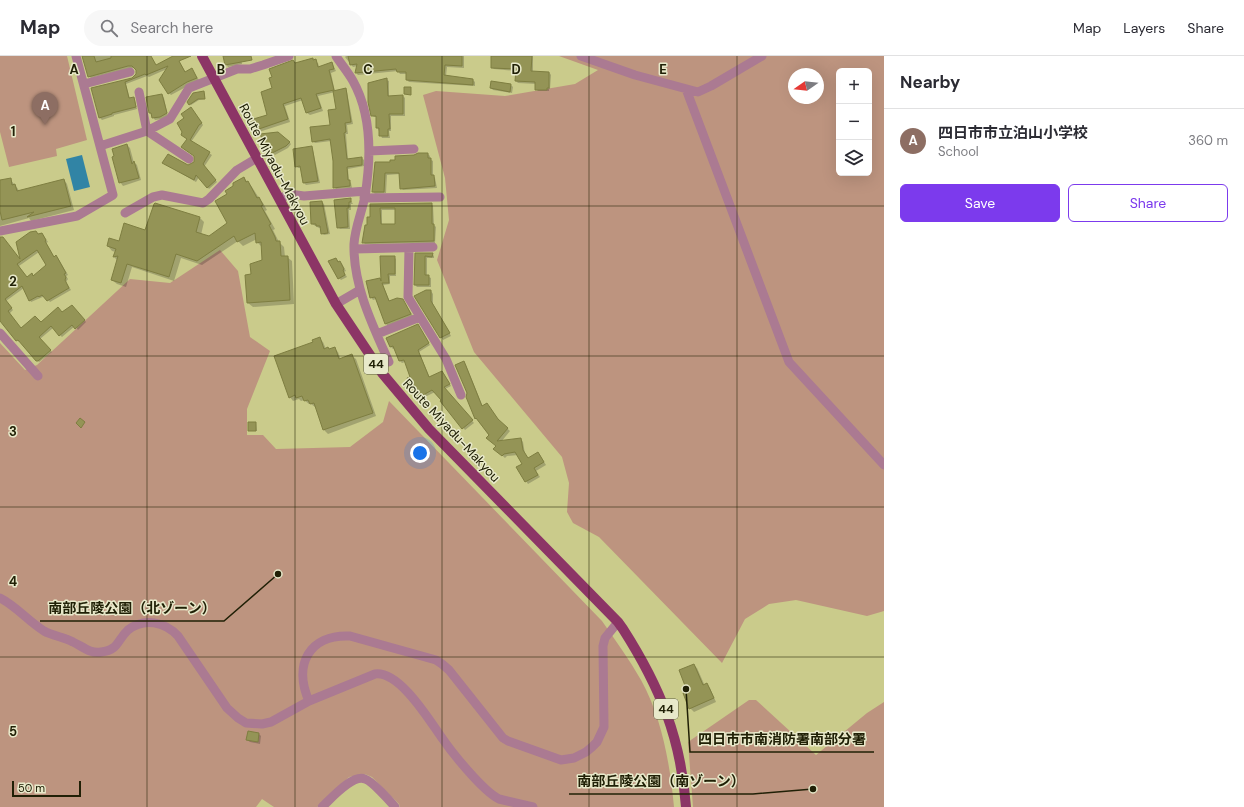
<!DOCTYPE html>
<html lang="en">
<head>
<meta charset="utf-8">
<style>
  :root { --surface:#fff; --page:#f7f7f7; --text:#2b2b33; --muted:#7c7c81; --line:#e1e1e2; --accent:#7c3aed }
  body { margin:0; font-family:"DM Sans","Noto Sans JP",sans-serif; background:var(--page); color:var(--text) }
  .controls { position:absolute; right:12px; top:12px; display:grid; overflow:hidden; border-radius:6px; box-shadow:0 4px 16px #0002 }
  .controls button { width:36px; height:36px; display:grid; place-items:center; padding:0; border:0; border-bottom:1px solid var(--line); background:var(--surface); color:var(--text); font:20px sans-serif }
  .compass { position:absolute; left:788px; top:12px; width:36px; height:36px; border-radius:50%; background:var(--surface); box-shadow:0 4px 16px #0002; rotate:256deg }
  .scale { position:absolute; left:12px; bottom:10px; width:69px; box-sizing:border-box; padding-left:4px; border:2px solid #202006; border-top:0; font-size:11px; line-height:14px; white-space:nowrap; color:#202006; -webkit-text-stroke:3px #e8e9ca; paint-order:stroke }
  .you { position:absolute; left:420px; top:397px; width:14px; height:14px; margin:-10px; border:3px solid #fff; border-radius:50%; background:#1a73e8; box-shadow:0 0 0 6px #1a73e833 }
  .badge { display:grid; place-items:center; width:26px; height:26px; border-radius:50%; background:var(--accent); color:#fff; font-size:13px; font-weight:700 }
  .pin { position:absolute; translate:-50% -33px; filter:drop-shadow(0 1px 2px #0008) }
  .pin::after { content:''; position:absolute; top:21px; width:14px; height:12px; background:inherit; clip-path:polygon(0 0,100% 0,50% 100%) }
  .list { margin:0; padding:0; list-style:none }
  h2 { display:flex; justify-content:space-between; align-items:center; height:52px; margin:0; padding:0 16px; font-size:17px }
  h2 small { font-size:13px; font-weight:400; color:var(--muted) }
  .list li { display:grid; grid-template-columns:26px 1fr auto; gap:12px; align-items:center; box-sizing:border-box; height:64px; padding:0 16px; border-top:1px solid var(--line) }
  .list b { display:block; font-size:15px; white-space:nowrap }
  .list p { margin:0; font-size:13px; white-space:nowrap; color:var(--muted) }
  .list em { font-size:13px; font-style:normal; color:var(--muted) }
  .actions { display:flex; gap:8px; padding:12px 16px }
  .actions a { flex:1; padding:9px 0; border:1px solid var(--accent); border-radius:6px; text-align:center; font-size:14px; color:var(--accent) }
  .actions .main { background:var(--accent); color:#fff }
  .icon { flex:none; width:22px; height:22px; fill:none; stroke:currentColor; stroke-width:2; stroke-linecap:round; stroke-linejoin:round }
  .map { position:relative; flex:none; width:884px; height:751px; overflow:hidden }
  header { display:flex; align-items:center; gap:24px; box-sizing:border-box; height:56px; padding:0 20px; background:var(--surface); border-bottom:1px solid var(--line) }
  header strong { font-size:19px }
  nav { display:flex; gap:22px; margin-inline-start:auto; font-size:14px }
  .search { width:280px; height:36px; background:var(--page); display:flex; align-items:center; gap:10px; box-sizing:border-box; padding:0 14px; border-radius:22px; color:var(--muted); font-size:15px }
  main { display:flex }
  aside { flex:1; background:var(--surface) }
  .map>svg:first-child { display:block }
</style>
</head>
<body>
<header>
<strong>Map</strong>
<div class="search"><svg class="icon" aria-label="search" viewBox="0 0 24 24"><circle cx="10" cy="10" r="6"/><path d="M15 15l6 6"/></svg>Search here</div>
<nav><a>Map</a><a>Layers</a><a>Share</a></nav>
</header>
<main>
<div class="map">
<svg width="884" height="751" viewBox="0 0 884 751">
  <rect width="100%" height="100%" fill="#cacb8b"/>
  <!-- green -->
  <path fill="#bd947f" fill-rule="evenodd" d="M0 0H67L87 84 56 93 57 100 9 111 0 76Z
    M559 0H884V555L867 560 796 544 769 548 745 563 722 607 599 481 573 467 567 456 569 427 562 401 474 296 437 204 449 164 445 122 423 39 436 35 505 40 575 28 598 14ZM839 15H869V117H839ZM794 18H818V42H794Z
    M220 194 238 215 250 281 270 295 247 353V379H263L276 393 350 391 383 366 389 345 602 565C615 584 629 603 641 624 662 662 670 708 674 751H400L399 748 372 721 365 718 349 721 317 751H274L262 743 256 751H0V287L25 314 37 309 130 223 170 227Z
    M749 644H756L816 699 867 657 884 646V751H693L688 686Z"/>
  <!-- water -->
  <path fill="#3184a5" d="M82 99 90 131 74 135 66 103Z"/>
  <!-- shadow -->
  <path fill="#0003" fill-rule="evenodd" d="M83 0H151L156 10 176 0 186 17 192 13 199 24 171 39 169 37 167 13 149 21 147 20 126 28 130 43 133 42 135 44 137 53 114 59V60L102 64 100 62 92 33 132 23 137 18V14L135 12H131L91 22 89 20Z
    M224 0H241L242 8 228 11 226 8Z
    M346 0H464V12L447 11 446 20 473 24 475 26V30L409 26 407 24V18H400L398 15 358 19 356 17 358 10 353 11 345 1Z
    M492 0H533V16H549L551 19 550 33H549V35H538L536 33V28L518 27 516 25 517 15 494 13 492 11Z
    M312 3 318 7 319 11 332 7 336 15 331 17 335 36 345 34 347 36 353 68 347 69 348 78H346L348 104 362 102 364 104V110L348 113 349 125 351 127 352 132 336 133 334 131V105L331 85 315 87 313 85 331 69 338 54 335 36 318 40 323 55 310 59 307 57 303 44 285 50 290 66 259 76 256 73 269 60 274 32 273 21 293 5 296 8Z
    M387 24 389 25V41L403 40 405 42V60H391V75H389L390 82H382L377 71V61H374L372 59 369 28Z
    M492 27 511 29 513 31 512 37 493 34 491 32Z
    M204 36 205 43 199 44 191 49 190 48Z
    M162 39 164 42 168 60 163 63 155 64 150 57Z
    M191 52 203 69 191 86 212 99 204 111 217 126 209 133 199 121 196 126 165 108 188 110 195 107V100L188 83 186 62Z
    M289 86 291 88 288 92 275 99 266 90Z
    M127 89 130 92 134 107V106L137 109 141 124 123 130 120 126Z
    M311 91 313 94 320 127 306 129 304 127 301 112H298L296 110Z
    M428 98 430 100V103L433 105V120L435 122 437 132 403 134 401 132 400 118 387 119 386 137 375 138 373 136 391 106Z
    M244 122 252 131 259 142 263 147 267 154 265 155 275 173 273 174 279 186 284 191 285 201H287L292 205 294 248 253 251 248 247 252 219 263 205 262 191 257 186V183L243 190 238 185 202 209 181 202 174 225 132 211 126 231 117 228 112 224 118 205 114 201 116 196 112 195 108 190 146 175 155 148 200 162 204 166 201 179 209 182 228 168 229 138Z
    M10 123 18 133 19 136 64 124 67 128 74 154 31 165 29 162 0 170V125Z
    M350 143 353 148H351V154H349L350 173H340L338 171 336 144Z
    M322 146 324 148 330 178 324 179 322 177 321 172H319L312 168Z
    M431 148 433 150 434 169 436 171 435 187 365 188 363 186 371 162V149ZM382 154H396V169H382Z
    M42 178 48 186 46 187 54 201 58 202 68 219 66 220 68 223 66 226 71 234 50 246 45 240 31 246 24 232 6 245 13 254 9 258 21 273 41 268 74 252 86 266 78 274 75 270 62 281 53 272 40 283 52 296 39 306 20 285 19 286 17 284 0 264V186H6L22 206 17 186ZM39 196 47 209 34 221 27 222 19 210Z
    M416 198H432L434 200V202H427V220L431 222V231H417L415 229Z
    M394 201 396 203V220H390V228L383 229 390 246H404L413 260 388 270 386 268 376 243 373 244 371 241 379 223 382 226Z
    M336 203 342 208 346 215 344 216 347 221 341 224 339 222Z
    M431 235 433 238V248L451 280 443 284 416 240Z
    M420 272 430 289 419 296 430 322 444 318 451 330 445 333 474 367 465 374 435 336 421 343 419 341 405 306 402 307 400 305 395 292 393 293 391 291Z
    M319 282 323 286 326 293 328 292 330 294 334 292 338 296 341 304 352 300 356 303 376 360 328 378 324 374 316 351H315L311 348H309L304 344 301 345 299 343 293 345 290 341 314 287Z
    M464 306 466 309 483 351H489L500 366 510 375 501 386 521 383 523 386 525 398 528 403 540 399 546 409 536 415 540 421 528 428 526 425 523 408 518 399 507 400 505 402 495 393 497 390 476 362 467 341Z
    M256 367 257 375H249Z
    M694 609 697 612 705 630 707 629 710 632 716 646 694 656 690 652 689 636Z
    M259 678 261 680 260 688 250 686 247 684Z"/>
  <!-- building -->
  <path fill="#949456" stroke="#7e7e41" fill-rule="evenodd" d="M82 0H94L96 6 111 2V0H151L156 9 173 0H191L179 5 185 16 192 12 197 22 187 26 168 38 159 24 168 10 146 19 145 18 125 26 129 42 134 41 136 51 112 57V58L99 62 91 32 132 22 136 18V14L132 10H128L88 21Z
    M223 0H251L252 4 225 9Z
    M348 0H462V10L445 9 444 19 473 23V29L406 24V16H397L396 13 355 17 357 8 350 9Z
    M491 0H532L531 15 549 16V32H547V34H535V26L515 25 516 13 491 12Z
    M313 2V4L316 3 318 11 332 6 334 13 329 14 334 34 316 38 321 52 306 57 301 42 283 48 288 63 256 74 250 64 267 59 261 36 272 32 269 22 272 21 269 13 293 4 295 7Z
    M387 22 388 40 403 39V58H389L390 73H388V80H379V72H376V60H371L368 46V27Z
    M491 25 511 28 510 36 490 32Z
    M404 31H411V39L404 38Z
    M346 32 351 66 345 67 346 76 344 77 347 103 362 101V109L347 111 348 124H350V130L333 132V105L330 83 312 86 310 71 330 69 328 54 336 53 333 35Z
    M204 35 205 43H198L189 49 187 46 193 37Z
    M162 38 167 57 160 61 152 62 151 57H149L146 41Z
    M191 51 202 67 199 69 190 84 210 96 203 108 216 124 207 132 196 119 194 124 162 107 168 98 188 109 194 106V100L181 91 187 83 181 79 182 76 177 67 184 62 181 58Z
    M278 76 290 86 286 90 272 97 266 90H265L260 78Z
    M127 88 132 108 134 105 139 122 119 127 112 101 114 100 112 93Z
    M312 90 318 125 303 127 300 110 295 111 293 93Z
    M418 97H428V102H431V119H434L435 130 400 133 399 117H385L384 136H372L375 106H390V104H395V100L414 99Z
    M244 121 246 126 248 125 257 142 259 141 263 149 261 150 271 168 269 169 275 181 276 185H280L281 200H288L290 244 247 247 245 219 251 218 250 208 262 204 261 186 256 187 255 177 237 186 234 180 197 205 176 198 169 221 127 208 121 227 111 224 118 200 113 201 116 193 107 190 109 182 119 185 124 167 145 174 154 148 155 147 200 161 196 176 209 180 227 167 215 145 227 138 225 135 233 130V127Z
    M11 122 12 129 15 128 17 135 64 123 71 150 27 161 34 156 2 164 0 155V124Z
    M351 142V146H349V152H347L348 171 337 172 334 144Z
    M322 145 328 177 321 178 320 170H316V168H311L310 146Z
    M432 147V168H434V185L362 187 365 169H367V161H370V148ZM380 152H395V168H381Z
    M36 175 38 178 42 177 46 184 45 185 54 201 56 199 66 217 64 218 66 221 65 224 69 232 47 245 42 239 39 241 38 240 29 245 22 230 5 243 12 252 8 255 21 272 35 260 41 266 58 251 62 256 72 249 85 264 75 273 72 269 59 280 51 270 39 281 51 294 38 305H36L18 284 16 285 0 265V181H3L20 203 16 186 30 176ZM37 194 46 209 33 220 32 217 27 221 17 208Z
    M415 197H433L432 201 425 200V219H429V229H414Z
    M380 200H395V218H388L389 227H382L389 245 397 242 403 243 411 258 385 268 375 241 370 242 366 225 380 222 381 225Z
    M336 202 338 206 340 205 344 213 343 214 345 219 338 223 328 205Z
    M426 234H431V245L450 277 440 282 414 240Z
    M418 268 429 287 418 294 429 321 442 315 450 328 444 331 473 364 462 373 440 345 441 344 432 334 418 342 407 322 410 321 404 304 399 305 393 290 390 291 386 282Z
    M320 281 324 293 328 291 329 293 335 291 339 303 352 298 373 357 323 374 314 347 310 348 308 344 304 345 302 340 296 342 295 339 289 342 274 300 313 286 312 284Z
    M464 305 482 350 487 347 498 363 508 372 497 385 521 382 523 394 528 402 538 396 544 406 534 412 538 419 525 426 516 411 522 408 515 396 504 398 502 400 493 393 496 390 486 382 489 379 476 362 475 363 466 341 467 337 455 309Z
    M80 362 85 366 81 372 76 367Z
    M248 366H256V375H248Z
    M694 608 703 629 707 627 714 642 689 653 683 637 687 635 679 614Z
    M248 675 259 677 258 686 246 684Z"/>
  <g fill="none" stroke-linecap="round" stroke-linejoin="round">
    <!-- minor -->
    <path stroke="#ab7a92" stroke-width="9" d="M336 0C341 8 348 16 353 25 372 59 371 103 365 140 362 156 355 171 354 188 353 229 372 268 389 306
      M581 0 635 19 698 36 711 30 762 0
      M84 28 130 16
      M686 33 789 306 884 409
      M139 36 147 75 189 103
      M100 90 147 75 170 63 189 32 237 13H250L263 9 289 0
      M369 95 414 93
      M364 142 440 141
      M280 143 289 138 304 140 366 135
      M125 157 153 141 162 139 203 147 209 143 237 114 257 102
      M0 175 77 160 113 139 76 0
      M409 192 408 241 446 303 461 339
      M355 193 433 191
      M336 248 360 234
      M0 277 38 320
      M377 278 420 261
      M0 542C16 550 28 565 44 575 53 580 64 581 73 586 82 590 90 598 101 596 119 594 117 584 128 574 144 561 165 566 178 580L227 652 238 662 246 667 262 668 271 666 309 645 375 618C400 615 429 664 442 682 453 698 483 735 499 743L533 751
      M309 645C293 609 309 578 350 580L436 604 442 608 449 614 503 682 508 685 561 704 574 702 586 696 592 691 597 686 604 671 603 590 605 582 618 566
      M322 751C331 743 352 718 365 723 372 725 390 745 395 751"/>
    <!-- major -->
    <path stroke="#8c3566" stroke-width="10" d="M202 0 336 248 382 317 429 373 618 566 623 573C660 631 681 682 686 751"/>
  </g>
  <!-- grid -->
  <path fill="none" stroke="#202006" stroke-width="1" stroke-opacity="0.55" d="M147 0V751M295 0V751M442 0V751M589 0V751M737 0V751M0 150H884M0 300H884M0 451H884M0 601H884"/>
  <g text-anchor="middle" stroke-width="3" stroke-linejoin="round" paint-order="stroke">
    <!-- shield labels -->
    <g fill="#e8e9ca" stroke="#5c5c41" stroke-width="1">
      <rect x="364" y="298" width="24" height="20" rx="3"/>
      <rect x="654" y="643" width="24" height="20" rx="3"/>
    </g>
    <g font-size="12" font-weight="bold" fill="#202006">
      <text x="376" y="312">44</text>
      <text x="666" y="657">44</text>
    </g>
    <!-- street labels -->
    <g font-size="13" fill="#202006" stroke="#e8e9ca">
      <text transform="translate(275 108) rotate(62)" y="5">Route Miyadu-Makyou</text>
      <text transform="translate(452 374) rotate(47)" y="5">Route Miyadu-Makyou</text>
    </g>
  </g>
  <g font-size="13" text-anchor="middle" font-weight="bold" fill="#202006" stroke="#e8e9ca" stroke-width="3" stroke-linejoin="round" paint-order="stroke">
    <text x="74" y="18">A</text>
    <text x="221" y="18">B</text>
    <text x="368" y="18">C</text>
    <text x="516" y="18">D</text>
    <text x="663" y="18">E</text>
    <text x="13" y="80">1</text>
    <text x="13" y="230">2</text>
    <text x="13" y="380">3</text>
    <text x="13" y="530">4</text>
    <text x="13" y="680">5</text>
  </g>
  <!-- callouts -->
  <path fill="none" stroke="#202006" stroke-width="1.5" d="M278 518L224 565H40M686 633L690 696H874M813 733L753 738H569"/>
  <g fill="#202006" stroke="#e8e9ca" stroke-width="1.5">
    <circle cx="278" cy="518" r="4"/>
    <circle cx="686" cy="633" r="4"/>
    <circle cx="813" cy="733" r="4"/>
  </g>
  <g font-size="14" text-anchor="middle" font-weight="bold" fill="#202006" stroke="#e8e9ca" stroke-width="3" stroke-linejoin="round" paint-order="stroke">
    <text x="132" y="557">南部丘陵公園（北ゾーン）</text>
    <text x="782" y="688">四日市市南消防署南部分署</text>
    <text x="661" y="730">南部丘陵公園（南ゾーン）</text>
  </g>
</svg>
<div class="controls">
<button>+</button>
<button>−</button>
<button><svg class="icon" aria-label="layers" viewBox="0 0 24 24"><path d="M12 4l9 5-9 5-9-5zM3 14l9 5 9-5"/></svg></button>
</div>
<svg class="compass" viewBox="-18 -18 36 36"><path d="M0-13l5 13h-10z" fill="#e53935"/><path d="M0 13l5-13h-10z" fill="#7c7c81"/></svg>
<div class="scale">50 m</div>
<div class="you"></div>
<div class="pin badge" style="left:45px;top:69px;background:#8d6e63">A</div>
</div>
<aside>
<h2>Nearby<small></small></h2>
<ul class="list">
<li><span class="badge" style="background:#8d6e63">A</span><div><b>四日市市立泊山小学校</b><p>School</p></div><em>360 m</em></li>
</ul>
<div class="actions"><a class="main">Save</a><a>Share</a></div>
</aside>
</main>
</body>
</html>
